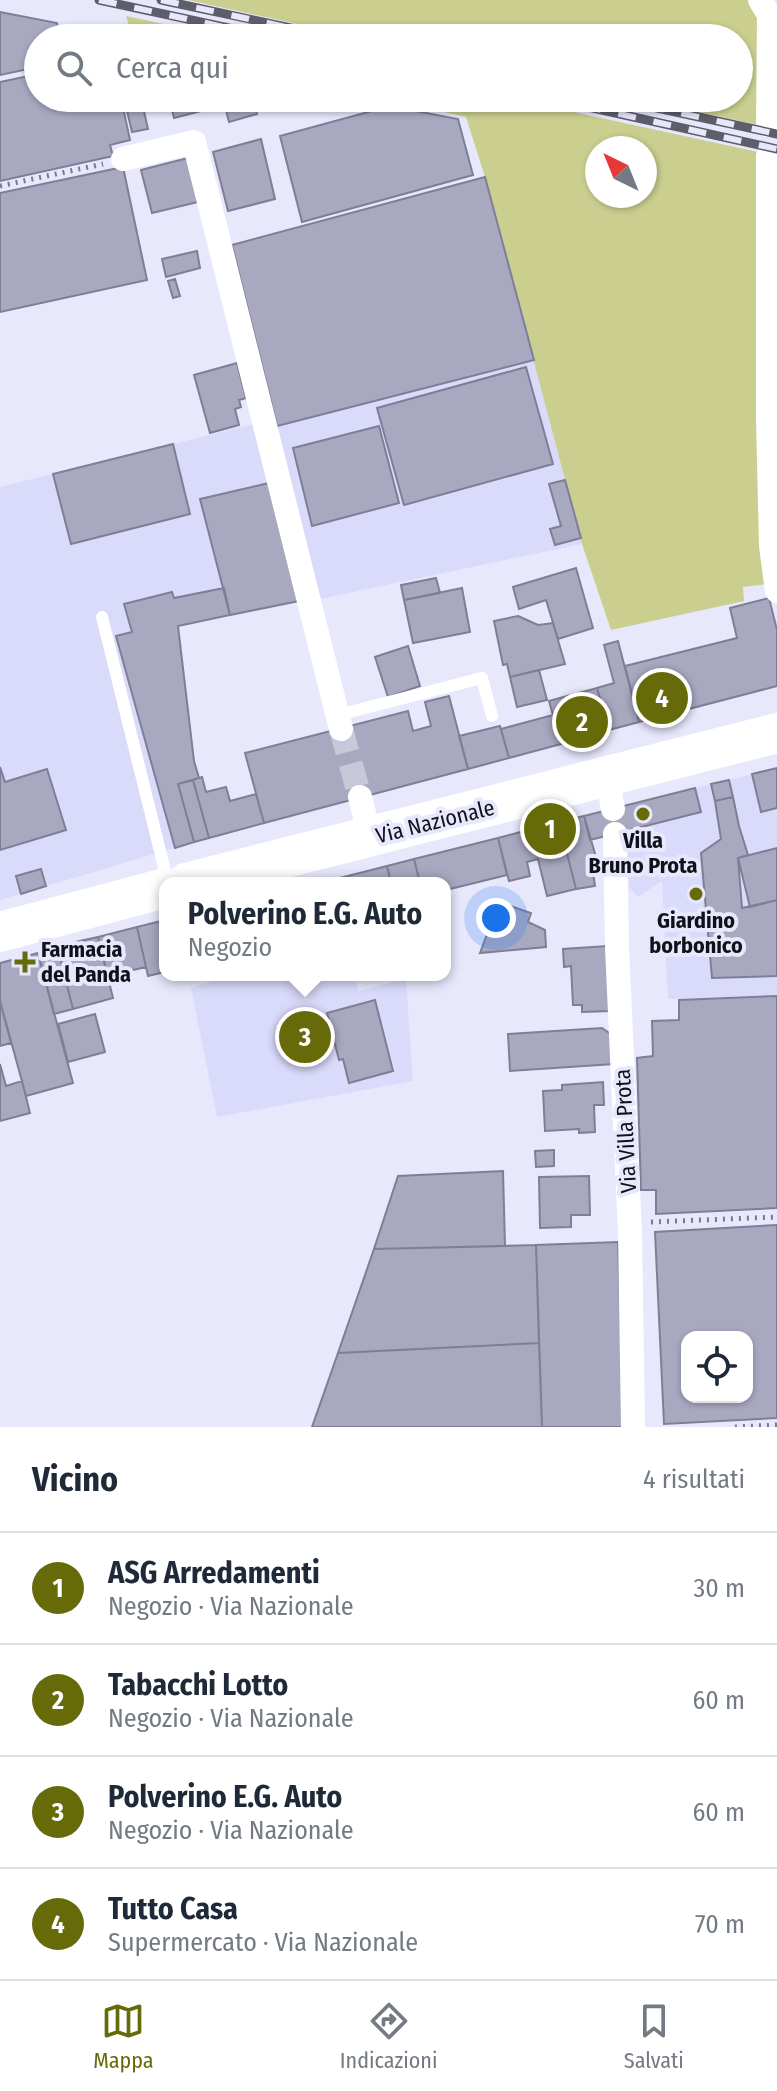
<!DOCTYPE html>
<html lang="it">
<head>
<meta charset="utf-8">
<style>
  :root { --surface:#fff; --page:#f6f6f7; --text:#1f2937; --muted:#747a83; --line:#e0e1e3; --accent:#676a09 }
  body { margin:0; font-family:"Fira Sans Condensed",sans-serif; background:var(--page); color:var(--text) }
  .controls { position:absolute; right:24px; bottom:24px; display:grid; overflow:hidden; border-radius:16px; box-shadow:0 2px 6px #0004 }
  .controls button { width:72px; height:72px; display:grid; place-items:center; padding:0; border:0; border-bottom:2px solid var(--line); background:var(--surface); color:var(--text); font:40px sans-serif }
  .compass { position:absolute; left:585px; top:136px; width:72px; height:72px; border-radius:50%; background:var(--surface); box-shadow:0 2px 6px #0004; rotate:317deg }
  .you { position:absolute; left:496px; top:918px; width:28px; height:28px; margin:-20px; border:6px solid #fff; border-radius:50%; background:#1a73e8; box-shadow:0 0 0 12px #1a73e833 }
  .badge { display:grid; place-items:center; width:52px; height:52px; border-radius:50%; background:var(--accent); color:#fff; font-size:26px; font-weight:700 }
  .pin { position:absolute; translate:-50% -50%; border:4px solid #fff; box-shadow:0 2px 8px #0006 }
  .popup { position:absolute; left:159px; top:877px; width:292px; height:104px; box-sizing:border-box; display:grid; place-content:center; border-radius:16px; background:var(--surface); filter:drop-shadow(0 2px 6px #0005); font-size:26px; white-space:nowrap; color:var(--muted) }
  .popup b { font-size:30px; color:var(--text) }
  .popup::after { content:''; position:absolute; left:50%; top:100%; margin-left:-16px; border:16px solid transparent; border-top-color:var(--surface) }
  .list { margin:0; padding:0; list-style:none }
  h2 { display:flex; justify-content:space-between; align-items:center; height:104px; margin:0; padding:0 32px; font-size:34px }
  h2 small { font-size:26px; font-weight:400; color:var(--muted) }
  .list li { display:grid; grid-template-columns:52px 1fr auto; gap:24px; align-items:center; box-sizing:border-box; height:112px; padding:0 32px; border-top:2px solid var(--line) }
  .list b { display:block; font-size:30px; white-space:nowrap }
  .list p { margin:0; font-size:26px; white-space:nowrap; color:var(--muted) }
  .list em { font-size:26px; font-style:normal; color:var(--muted) }
  .icon { flex:none; width:44px; height:44px; fill:none; stroke:currentColor; stroke-width:2; stroke-linecap:round; stroke-linejoin:round }
  .map { position:relative; flex:none; width:777px; height:1427px; overflow:hidden }
  .search { position:absolute; background:var(--surface); box-shadow:0 2px 6px #0004; left:24px; right:24px; top:24px; height:88px; display:flex; align-items:center; gap:20px; box-sizing:border-box; padding:0 28px; border-radius:44px; color:var(--muted); font-size:30px }
  .sheet { height:552px; background:var(--surface) }
  nav { display:flex; justify-content:space-around; align-items:center; box-sizing:border-box; height:112px; border-top:2px solid var(--line); background:var(--surface); font-size:22px; color:var(--muted) }
  nav a { display:grid; justify-items:center; gap:4px }
  nav .on { color:var(--accent) }
  .map>svg:first-child { display:block }
</style>
</head>
<body>
<div class="map">
<svg width="777" height="1427" viewBox="0 0 777 1427">
  <rect width="100%" height="100%" fill="#e8e8fd"/>
  <!-- built -->
  <path fill="#dadafb" d="M485 177 582 544 315 600 232 245Z
    M258 423 304 600 178 626 194 761 199 778 178 785 194 842 0 900V487Z
    M777 768V995L668 999 662 881 638 897 629 887 624 832 701 812 695 788Z
    M232 975H355L358 991 406 979 413 1081 217 1117 191 988Z"/>
  <!-- green -->
  <path fill="#cacf8f" fill-rule="evenodd" d="M188 0H752L760 19 759 125 635 98H739V38H361Z
    M126 16 231 38H157L130 29Z
    M383 98H509L758 152 767 584 743 587 744 601 611 630 582 544 485 177 466 117ZM597 148H645V196H597Z"/>
  <!-- building -->
  <path fill="#a8a8c1" stroke="#7e7e96" stroke-width="2" fill-rule="evenodd" d="M0 12 57 23 60 38H38V67L0 75Z
    M38 74V98H121L130 140 110 145 113 156 0 181V82Z
    M124 98H141L148 129 132 132Z
    M169 98H202L205 110 174 118Z
    M223 98H253L257 114 229 122Z
    M390 106 458 119 473 175 302 222 280 136Z
    M261 139 275 199 228 211 213 152Z
    M188 158 198 202 152 213 141 170Z
    M123 167 147 280 0 312V193Z
    M485 177 534 360 277 426 232 245Z
    M197 251 200 268 166 277 162 259Z
    M175 279 180 296 173 298 168 281Z
    M237 363 246 398 239 400 241 407 235 409 239 425 210 433 194 375Z
    M526 367 553 464 404 505 377 408Z
    M379 426 399 503 312 526 293 448Z
    M173 444 190 514 71 544 53 474Z
    M565 480 581 538 555 545 550 529 561 526 549 484Z
    M273 482 304 600 230 615 200 499Z
    M576 568 593 628 558 639 546 600 519 609 513 587Z
    M436 578 440 593 404 600 401 585Z
    M224 588 230 615 178 626 194 761 199 778 178 784 194 842 175 848 116 636 132 632 124 604 172 592 174 598Z
    M462 588 470 632 413 643 404 600Z
    M769 598 777 630V686L639 722 625 666 737 638 730 608Z
    M518 616 538 625 553 623 565 664 510 677 507 664 503 665 494 621Z
    M618 641 639 722 609 730 597 688 614 683 604 645Z
    M408 646 420 686 388 697 375 657Z
    M539 670 547 700 517 707 510 677Z
    M597 688 609 730 561 744 549 701Z
    M449 696 468 769 264 823 245 753 408 711 413 731 431 726 425 702Z
    M553 715 561 744 509 758 501 729Z
    M500 726 509 758 468 769 459 736Z
    M0 767 5 782 47 769 66 830 0 850Z
    M777 768V808L761 812 752 774Z
    M202 777 206 792 226 787 230 801 256 794 264 823 209 838 193 780Z
    M193 780 209 838 194 842 178 784Z
    M729 780 733 797 715 801 711 784Z
    M695 788 701 812 590 840 584 816Z
    M733 797 739 826 748 855 738 858 742 908 777 900V976L712 978 701 853 721 839 715 801Z
    M584 816 596 857 591 858 595 886 576 889 559 822Z
    M559 822 576 889 547 896 538 859 527 862 530 876 509 881 498 838Z
    M498 838 507 875 446 890 449 901 445 902V883H420L414 859Z
    M777 848V900L750 907 738 858Z
    M414 859 420 883H391L387 866Z
    M387 866 391 883H337L336 879Z
    M41 869 46 886 21 894 16 876Z
    M499 902 531 913 528 922 545 930 546 947 480 953Z
    M165 920V972L148 976 137 927Z
    M137 927 146 967 108 976 98 937Z
    M98 937 113 998 73 1009 57 946Z
    M57 946 73 1009 54 1014 38 953Z
    M607 946 611 1011 582 1012V1005H573L571 966 564 967 563 949Z
    M38 953 73 1083 26 1096 0 1001V963Z
    M777 996V1208L656 1214V1190H641L637 1058 653 1056 652 1021 679 1020V1000Z
    M375 1000 393 1071 349 1083 343 1059 339 1060 327 1013Z
    M0 1001 11 1043 0 1046Z
    M95 1014 105 1052 68 1062 58 1024Z
    M602 1028 612 1035 614 1064 510 1071 508 1034Z
    M0 1064 6 1086 22 1081 30 1113 0 1121Z
    M603 1082 604 1105H594L595 1132 579 1133V1129L545 1131 543 1091 562 1090V1085Z
    M554 1150V1166L536 1167 535 1151Z
    M503 1171 505 1246 374 1249 398 1176Z
    M589 1176 590 1215H571V1227L540 1228 539 1177Z
    M777 1225V1418L664 1424 655 1232ZM687 1337H747V1397H687Z
    M618 1242 624 1427H542L536 1245Z
    M536 1245 539 1343 338 1353 374 1249Z
    M539 1343 542 1427H312L338 1353Z"/>
  <g fill="none" stroke-linecap="round" stroke-linejoin="round">
    <!-- minor-tunnel -->
    <path stroke="#c8c8db" stroke-width="24" stroke-dasharray="24 12" stroke-linecap="butt" d="M341 729 360 797"/>
    <!-- path -->
    <path stroke="#7a7a89" stroke-width="5" stroke-dasharray="2 6" stroke-linecap="butt" d="M0 186 103 164
      M651 1222 777 1217
      M735 1427 777 1425"/>
    <!-- service -->
    <path stroke="#fff" stroke-width="12" d="M102 617 168 883
      M338 715 482 678 492 716"/>
    <!-- minor -->
    <path stroke="#fff" stroke-width="24" d="M760 0 769 15 768 125
      M768 156V419L771 546 777 591
      M123 159 194 142 341 729
      M607 777 613 809
      M360 797 370 837
      M615 834 617 947 630 1234 633 1427"/>
    <!-- primary -->
    <path stroke="#fff" stroke-width="40" d="M186 883 777 733
      M0 932 165 888"/>
    <!-- rail casing -->
    <g stroke="#5e5e6b" stroke-width="9">
      <path id="rail" d="M99 0 275 38
        M161 0 337 38
        M548 98 777 149
        M611 98 777 134"/>
    </g>
    <!-- rail -->
    <use href="#rail" stroke="#e8e8fd" stroke-width="6" stroke-dasharray="18" stroke-linecap="butt"/>
  </g>
  <!-- markers -->
  <g fill="#676a09" stroke="#e8e8fd" stroke-width="3">
    <circle cx="643" cy="814" r="8"/>
    <circle cx="696" cy="894" r="8"/>
    <path d="M21 950h8v8h8v8h-8v8h-8v-8h-8v-8h8z"/>
  </g>
  <g text-anchor="middle" stroke-width="8" stroke-linejoin="round" paint-order="stroke">
    <!-- street labels -->
    <g font-size="22" fill="#111119" stroke="#e8e8fd">
      <text transform="translate(435 821) rotate(-14)" y="8">Via Nazionale</text>
      <text transform="translate(625 1131) rotate(-93)" y="8">Via Villa Prota</text>
    </g>
    <!-- poi labels -->
    <g font-size="22" font-weight="bold" fill="#111119" stroke="#e8e8fd">
      <text x="643" y="848">Villa<tspan x="643" dy="25">Bruno Prota</tspan></text>
      <text x="696" y="928">Giardino<tspan x="696" dy="25">borbonico</tspan></text>
      <text x="41" y="957" text-anchor="start">Farmacia<tspan x="41" dy="25">del Panda</tspan></text>
    </g>
  </g>
</svg>
<div class="controls">
<button><svg class="icon" aria-label="locate" viewBox="0 0 24 24"><circle cx="12" cy="12" r="6"/><path d="M12 2v4M12 18v4M2 12h4M18 12h4"/></svg></button>
</div>
<svg class="compass" viewBox="-18 -18 36 36"><path d="M0-13l5 13h-10z" fill="#e53935"/><path d="M0 13l5-13h-10z" fill="#747a83"/></svg>
<div class="you"></div>
<div class="pin badge" style="left:550px;top:829px">1</div>
<div class="pin badge" style="left:582px;top:722px">2</div>
<div class="pin badge" style="left:305px;top:1037px">3</div>
<div class="popup"><b>Polverino E.G. Auto</b>Negozio</div>
<div class="pin badge" style="left:662px;top:698px">4</div>
<div class="search"><svg class="icon" aria-label="search" viewBox="0 0 24 24"><circle cx="10" cy="10" r="6"/><path d="M15 15l6 6"/></svg>Cerca qui</div>
</div>
<section class="sheet">
<h2>Vicino<small>4 risultati</small></h2>
<ul class="list">
<li><span class="badge">1</span><div><b>ASG Arredamenti</b><p>Negozio · Via Nazionale</p></div><em>30 m</em></li>
<li><span class="badge">2</span><div><b>Tabacchi Lotto</b><p>Negozio · Via Nazionale</p></div><em>60 m</em></li>
<li><span class="badge">3</span><div><b>Polverino E.G. Auto</b><p>Negozio · Via Nazionale</p></div><em>60 m</em></li>
<li><span class="badge">4</span><div><b>Tutto Casa</b><p>Supermercato · Via Nazionale</p></div><em>70 m</em></li>
</ul>
</section>
<nav>
<a class="on"><svg class="icon" aria-label="map" viewBox="0 0 24 24"><path d="M3 6l6-2 6 2 6-2v14l-6 2-6-2-6 2zM9 4v14M15 6v14"/></svg>Mappa</a>
<a><svg class="icon" aria-label="directions" viewBox="0 0 24 24"><path d="M12 3l9 9-9 9-9-9zM9 14v-3h6M13 9l2 2-2 2"/></svg>Indicazioni</a>
<a><svg class="icon" aria-label="saved" viewBox="0 0 24 24"><path d="M7 4h10v16l-5-4-5 4z"/></svg>Salvati</a>
</nav>
</body>
</html>
